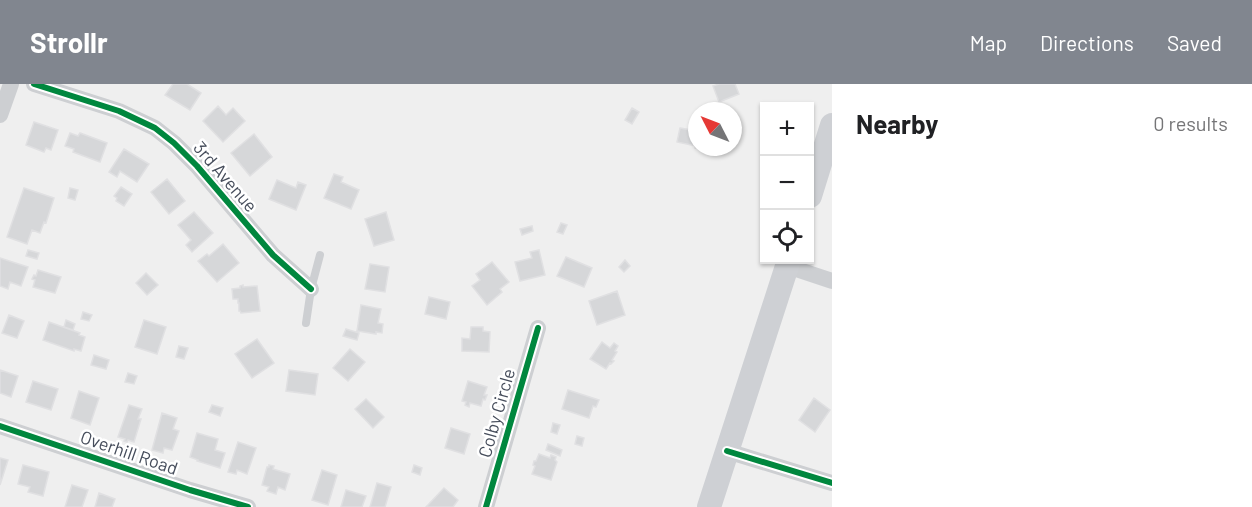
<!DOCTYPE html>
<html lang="en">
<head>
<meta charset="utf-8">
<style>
  :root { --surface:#fff; --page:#f2f2f2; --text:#202124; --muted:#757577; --line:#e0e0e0; --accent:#81868f }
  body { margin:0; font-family:Barlow,sans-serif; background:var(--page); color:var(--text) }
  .controls { position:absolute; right:18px; top:18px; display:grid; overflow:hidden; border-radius:0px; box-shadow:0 2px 4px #0004 }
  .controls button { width:54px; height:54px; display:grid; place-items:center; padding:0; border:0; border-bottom:2px solid var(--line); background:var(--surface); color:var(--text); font:30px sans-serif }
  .compass { position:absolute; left:688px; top:18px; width:54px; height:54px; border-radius:50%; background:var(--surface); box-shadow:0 2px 4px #0004; rotate:312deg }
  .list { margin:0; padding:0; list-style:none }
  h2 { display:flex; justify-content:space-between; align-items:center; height:78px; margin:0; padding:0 24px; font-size:26px }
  h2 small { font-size:20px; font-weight:400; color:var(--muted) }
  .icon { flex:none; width:33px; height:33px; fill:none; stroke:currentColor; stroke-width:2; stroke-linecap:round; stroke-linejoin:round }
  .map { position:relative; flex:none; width:832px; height:423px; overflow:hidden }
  header { display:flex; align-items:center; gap:36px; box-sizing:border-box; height:84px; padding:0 30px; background:var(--accent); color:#fff }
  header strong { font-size:28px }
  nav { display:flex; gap:33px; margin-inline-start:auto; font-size:21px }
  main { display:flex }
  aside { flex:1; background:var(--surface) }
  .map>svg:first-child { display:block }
</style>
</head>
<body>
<header>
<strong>Strollr</strong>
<nav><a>Map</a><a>Directions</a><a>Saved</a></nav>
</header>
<main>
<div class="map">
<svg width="832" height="423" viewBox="0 0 832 423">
  <rect width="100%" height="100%" fill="#efefef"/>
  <!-- building -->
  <path fill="#d6d7d9" stroke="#e0e0e2" stroke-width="1.5" d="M173 0H187L201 9 190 26 165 11Z
    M719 0H735L739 10 719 18 713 2Z
    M218 22 226 31 233 24 245 37 223 58 203 37Z
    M632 24 639 28 632 40 625 36Z
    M34 38 58 46 51 66 46 64 44 68 26 61Z
    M680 44 697 47V63H704V66L695 64 696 62 677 58Z
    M70 49 78 52 80 49 107 59 100 78 73 68 74 65 65 62Z
    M254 50 272 73 250 92 231 69Z
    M124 65 149 80 137 98 120 87 117 93 109 88Z
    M334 90 343 93 341 98 359 106 351 125 324 114Z
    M167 95 185 117 169 130 151 108Z
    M277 96 296 104 298 98 306 101 296 126 269 115Z
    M121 103 132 110 124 122 116 117 117 114 114 112Z
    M24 104 54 114 46 139 44 138 40 149 32 146 27 160 7 153Z
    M70 104 78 106 75 116 68 114Z
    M194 128 213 149 192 168 186 161 191 156 178 141Z
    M386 128 394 156 374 162 365 135Z
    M561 139 567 141 563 150 557 148Z
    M532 142 533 147 522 151 520 145Z
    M223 160 239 179 217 198 198 177 207 170 209 172Z
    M28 166 39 169 37 175 26 172Z
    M539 166 545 191 520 197 515 178 532 174 530 168Z
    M566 173 592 184 584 203 557 192Z
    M0 174 28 183 21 202 10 198 8 205 0 202Z
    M625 176 630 182 624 188 619 183Z
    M492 178 509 198 500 205 502 208 487 221 472 202 480 196 476 190Z
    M370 180 389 183 385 208 365 205Z
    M38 186 61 193 55 209 33 203 35 196 32 195 34 191 36 192Z
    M146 189 158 201 147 211 136 199Z
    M243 201V203L257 202 260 227 241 229 240 227H239V219H238V215H233L232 205 240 204V202Z
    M617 207 625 231 597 241 589 217Z
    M429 213 450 218 446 235 425 230Z
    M361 221 381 225 378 239 383 240 382 249 376 248V250L357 247Z
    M83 228 92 231 89 237 81 235Z
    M9 231 24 237 17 254 2 249Z
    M66 236 75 240 73 246 64 243Z
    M144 236 166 243 157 270 135 263Z
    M49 238 80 249 79 251 85 253 81 267 74 265V267L43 256Z
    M471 243H483V247L490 248 489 268 462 267V254L470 255Z
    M346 245 359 249 357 256 343 252Z
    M257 255 274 279 252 294 235 270Z
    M602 258 610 264 614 259 618 262 615 267 617 268 612 276 614 277 611 280 610 279 606 285 590 275Z
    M179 262 188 264 184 275 176 273Z
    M350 265 365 278 348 297 333 284Z
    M94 271 109 276 106 285 91 281Z
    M0 286 18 292 11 313 0 309Z
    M289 286 318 290 315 311 286 307Z
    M128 289 137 292 134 300 125 298Z
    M33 297 58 305 51 326 26 318Z
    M468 297 487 303 484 311H487L485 316 483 315 481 322 470 319 469 323 465 321 466 318 462 317Z
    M568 306 599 316 596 323 593 322 589 334 562 325Z
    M79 307 99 314 90 341 71 334Z
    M814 314 830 326 815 348 799 336Z
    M366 315 384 333 373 344 355 325Z
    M129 321 142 325 138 335H141L134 358 128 356 127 358 124 357 125 355 118 353Z
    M212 321 223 324 220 332 209 328Z
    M162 329 177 334 173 345 179 347 172 366 164 364 163 369 152 366Z
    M553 339 560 341 557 350 551 348Z
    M451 344 470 350 464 370 445 364Z
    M197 349 218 355 215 366 225 369 220 384 197 377 198 376 190 373Z
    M577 352 584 354 582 362 575 360Z
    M238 358 256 364 247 390 237 386 236 390 228 388Z
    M548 360 562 366 560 372 546 366Z
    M539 370 550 374 551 371 556 373 555 376 557 378 551 396 532 390 535 382 533 381 534 377H536Z
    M0 374 8 376 0 401Z
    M23 381 49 388 43 412 28 408 30 403 18 400Z
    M269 381 274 382 273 385 290 390 285 406 278 403 276 410 267 407 269 403 262 401 267 383H269Z
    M414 381 422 384 420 391 412 388Z
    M322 386 337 391 328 421 312 416Z
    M377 399 391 403 385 423H370Z
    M72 401 88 406 82 423H65Z
    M444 404 458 416 453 423H426Z
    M346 406 366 412 362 423H341Z
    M99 409 115 415 112 423H95Z"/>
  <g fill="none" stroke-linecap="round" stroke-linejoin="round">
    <!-- service -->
    <path stroke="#cdcfd2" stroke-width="8" d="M306 239 311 205 320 171"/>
    <!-- minor -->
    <path stroke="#cdcfd2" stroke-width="16" d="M34 0 119 27 155 44 174 59 197 82 273 171 311 205
      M0 31 11 0
      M787 182 832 197
      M0 342 190 406 248 423
      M727 367 832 399
      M486 423 538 244"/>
    <!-- secondary -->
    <path stroke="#ced0d4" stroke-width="24" d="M810 112 832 41
      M709 423 789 176"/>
    <!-- cycleway casing -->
    <g stroke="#fff" stroke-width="10">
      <path id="cycleway" d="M34 0 119 27 155 44 174 59 197 82 273 171 311 205
        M0 342 190 406 248 423
        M727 367 832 399
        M486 423 538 244"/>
    </g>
    <!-- cycleway -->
    <use href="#cycleway" stroke="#00873e" stroke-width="6"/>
  </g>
  <g text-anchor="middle" stroke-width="5" stroke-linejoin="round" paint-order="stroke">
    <!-- street labels -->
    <g font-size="18" fill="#464d5b" stroke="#fff">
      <text transform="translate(225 93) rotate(49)" y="6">3rd Avenue</text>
      <text transform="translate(497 329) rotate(-74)" y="6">Colby Circle</text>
      <text transform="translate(129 369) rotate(19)" y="6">Overhill Road</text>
    </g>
  </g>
</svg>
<div class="controls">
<button>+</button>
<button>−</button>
<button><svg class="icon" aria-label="locate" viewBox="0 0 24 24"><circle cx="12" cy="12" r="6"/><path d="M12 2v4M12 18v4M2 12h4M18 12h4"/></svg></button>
</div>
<svg class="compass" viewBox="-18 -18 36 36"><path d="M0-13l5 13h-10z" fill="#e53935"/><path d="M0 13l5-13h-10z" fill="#757577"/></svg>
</div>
<aside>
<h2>Nearby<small>0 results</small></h2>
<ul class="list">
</ul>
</aside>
</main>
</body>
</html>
